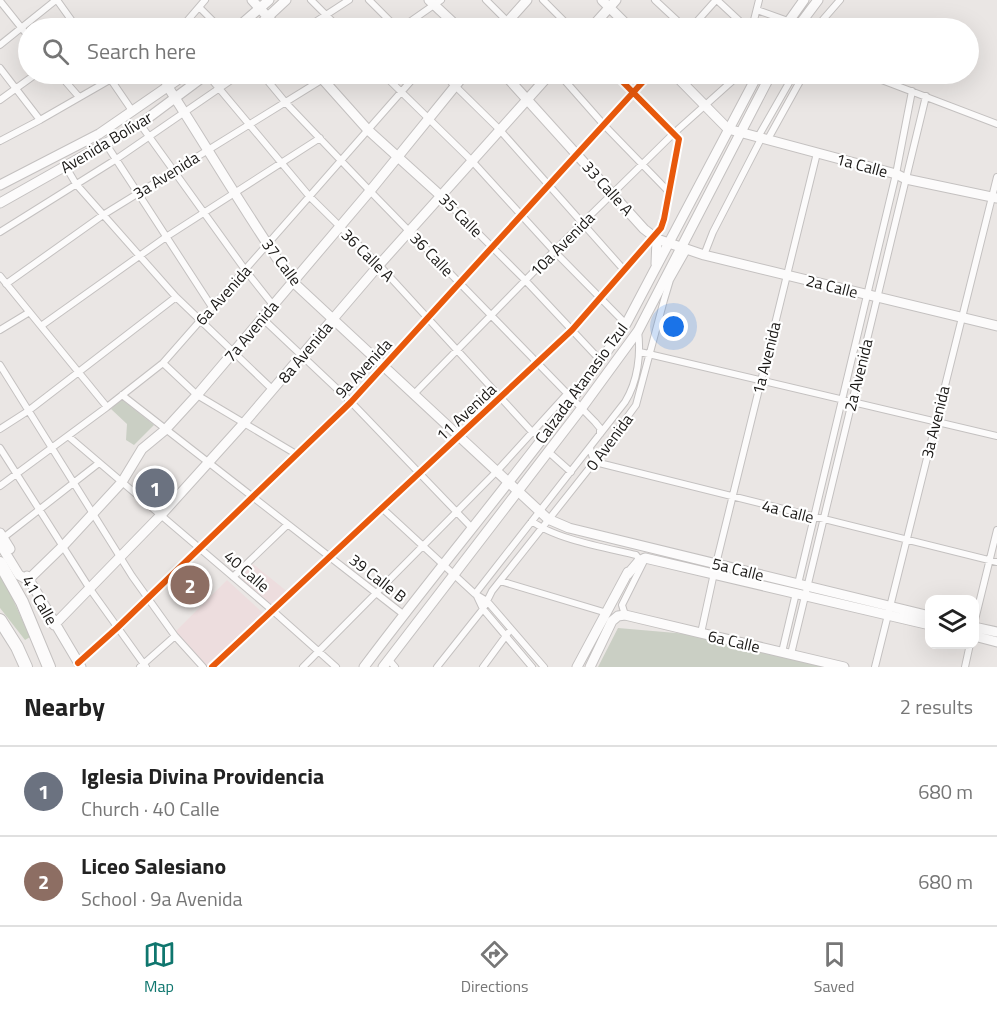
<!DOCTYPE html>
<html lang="en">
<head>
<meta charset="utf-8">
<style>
  :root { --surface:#fff; --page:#f6f6f6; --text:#222; --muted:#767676; --line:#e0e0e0; --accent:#0f766e }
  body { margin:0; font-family:"Titillium Web",sans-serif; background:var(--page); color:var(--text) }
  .controls { position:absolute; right:18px; bottom:18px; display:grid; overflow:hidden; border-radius:12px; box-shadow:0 6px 24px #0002 }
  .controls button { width:54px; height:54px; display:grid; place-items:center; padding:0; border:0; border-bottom:2px solid var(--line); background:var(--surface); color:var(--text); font:30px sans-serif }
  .you { position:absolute; left:674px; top:327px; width:21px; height:21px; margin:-15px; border:4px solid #fff; border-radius:50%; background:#1a73e8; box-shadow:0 0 0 9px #1a73e833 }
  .badge { display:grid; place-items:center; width:39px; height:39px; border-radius:50%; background:var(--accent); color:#fff; font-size:20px; font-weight:700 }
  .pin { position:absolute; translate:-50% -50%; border:3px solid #fff; box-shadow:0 2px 6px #0006 }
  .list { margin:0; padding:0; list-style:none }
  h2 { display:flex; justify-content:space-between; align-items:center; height:78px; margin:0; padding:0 24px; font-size:26px }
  h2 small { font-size:20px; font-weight:400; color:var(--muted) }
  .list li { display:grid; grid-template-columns:39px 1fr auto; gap:18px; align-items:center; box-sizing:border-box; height:90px; padding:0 24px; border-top:2px solid var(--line) }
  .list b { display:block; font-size:22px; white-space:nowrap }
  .list p { margin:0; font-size:20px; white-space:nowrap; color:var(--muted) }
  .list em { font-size:20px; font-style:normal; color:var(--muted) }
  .icon { flex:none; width:33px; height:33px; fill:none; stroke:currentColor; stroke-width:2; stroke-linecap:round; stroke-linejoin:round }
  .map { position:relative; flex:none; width:997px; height:667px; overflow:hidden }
  .search { position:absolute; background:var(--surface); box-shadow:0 6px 24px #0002; left:18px; right:18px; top:18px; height:66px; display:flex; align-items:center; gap:15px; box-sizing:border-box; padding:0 21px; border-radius:33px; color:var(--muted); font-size:22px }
  .sheet { height:258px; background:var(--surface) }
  nav { display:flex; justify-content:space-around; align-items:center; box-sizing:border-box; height:84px; border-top:2px solid var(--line); background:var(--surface); font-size:16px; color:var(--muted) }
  nav a { display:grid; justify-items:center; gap:3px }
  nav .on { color:var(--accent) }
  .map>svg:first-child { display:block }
</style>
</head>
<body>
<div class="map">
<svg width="997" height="667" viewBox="0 0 997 667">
  <rect width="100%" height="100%" fill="#eae6e4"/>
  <!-- education -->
  <path fill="#edddde" d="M253 564 289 593 276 606H272L243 580V575Z
    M227 580 263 613 207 667 175 632Z"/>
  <!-- green -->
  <path fill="#cacfc4" d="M121 399 154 425 134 445 126 440 127 424 111 409Z
    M618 628 699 635 828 667H598Z"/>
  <!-- forest -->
  <path fill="#c9d1c1" d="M0 574 6 584 30 637 25 640 0 608Z"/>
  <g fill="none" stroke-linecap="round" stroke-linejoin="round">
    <!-- street casing -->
    <g stroke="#c4c1c0" stroke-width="8">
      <path id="street" d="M57 0 77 28
        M311 0 339 28
        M369 0 397 28
        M486 0 514 28
        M543 0 571 28
        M655 0 685 28
        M717 0 747 28
        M0 1 28 36
        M199 7 220 28
        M757 10 788 21
        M181 28 205 0
        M306 28 349 0
        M401 28 441 0
        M691 28 716 0
        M752 28 759 0
        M817 28 820 23 840 0
        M0 45 56 0
        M0 68 40 120
        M59 74 79 97
        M107 74 133 112
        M158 74 168 87
        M207 74 310 197 379 265 533 433
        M262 74 286 103 370 191 595 422 600 428V434
        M383 74 472 161 554 251 626 324
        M443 74 499 129 624 270
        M559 74 604 125 669 192
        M866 74 997 124
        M0 100 36 74
        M140 124 246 271 273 305
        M758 137 794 74
        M768 139 804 74
        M0 141 40 120 120 74
        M106 144 212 307
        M66 167 76 184 176 297 273 390
        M441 196 525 280 601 361
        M0 232 115 160 240 74
        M704 255 713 232 762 137
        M0 276 107 407
        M6 284 103 215 331 74
        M262 318 351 402 472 528
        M41 326 166 237 320 138
        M0 330 28 313
        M640 352 997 436
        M163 363 197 395 296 454
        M0 365 132 576 175 636 203 667
        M414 394 554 251 673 134 740 74
        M122 395 403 614
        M0 429 28 411 176 297
        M68 436 272 610 336 667
        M0 448 90 589 146 667
        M590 448 593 458 599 463 997 562
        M552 455 571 472
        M0 486 107 407 163 363 417 74
        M383 509 475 594 487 601 544 667
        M532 521C554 539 607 548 636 555L642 563
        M3 538 99 463
        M716 564 817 153
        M233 577 287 525
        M500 581 607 613
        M798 584 896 174 912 91
        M475 594 625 402C638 381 641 354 638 331
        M476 594 483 609 532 667
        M625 615 622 605 644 561
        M974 624 997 530
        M701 633 714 573
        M782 652 796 593
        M791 654 926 96
        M389 660 395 667
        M78 663 117 628 351 402 650 74
        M140 667 175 636
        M212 667 572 330 661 228 664 219 679 139 615 74
        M303 667 497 471 567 394
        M437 667 483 609 492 591 595 461 636 405 664 300 670 280 687 250
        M483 667 508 633
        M875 667 997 177
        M965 667 970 644"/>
    </g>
    <!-- secondary casing -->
    <g stroke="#c4c1c0" stroke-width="11">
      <path id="secondary" d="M252 0 278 28
        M429 0 459 28
        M602 0 630 28
        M502 28 527 0
        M591 28 616 0
        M318 74 368 130 441 196
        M504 74 644 229 657 239 704 255 997 326
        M674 74 728 129 896 174 906 179 997 198
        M168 87C210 152 249 219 293 282L548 519 569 528 930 616
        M0 533 10 549
        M0 544 19 575 28 580 63 546 122 482 142 449 165 430 197 395 370 191 465 74
        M627 575 639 561 645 558 930 625
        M27 576 81 667
        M54 625 161 515 244 423 379 265 550 74
        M974 627 997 632
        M974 636 997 642
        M577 667 628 572
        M590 667 612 621 618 616 625 615 844 667"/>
    </g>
    <!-- primary casing -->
    <g stroke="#c4c1c0" stroke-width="11">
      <path id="primary" d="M237 28 269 0
        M256 28 286 0
        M784 28 804 0
        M797 28 818 0
        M0 185 99 134 186 74
        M0 203 140 124 207 74
        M656 264 657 239
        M364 667C450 552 545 443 626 324L758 74
        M383 667 581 409 638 331 771 74"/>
    </g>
    <!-- highway casing -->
    <g stroke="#c4c1c0" stroke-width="14">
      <path id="highway" d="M0 563 22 602 49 667
        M0 620 17 647 26 667"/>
    </g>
    <!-- street -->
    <use href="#street" stroke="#fcfbfb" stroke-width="6"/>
    <!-- secondary -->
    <use href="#secondary" stroke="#fcfbfb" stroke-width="9"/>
    <!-- primary -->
    <use href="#primary" stroke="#fcfbfb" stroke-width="9"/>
    <!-- highway -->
    <use href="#highway" stroke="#fcfbfb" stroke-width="12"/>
    <!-- cycleway casing -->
    <g stroke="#fff" stroke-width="10">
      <path id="cycleway" d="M78 663 117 628 351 402 650 74
        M212 667 572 330 661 228 664 219 679 139 615 74"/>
    </g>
    <!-- cycleway -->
    <use href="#cycleway" stroke="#e8590c" stroke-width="6"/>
  </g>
  <g text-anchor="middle" stroke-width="4.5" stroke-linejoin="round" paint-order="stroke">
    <!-- street labels -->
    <g font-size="16" fill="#1b1917" stroke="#fff">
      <text transform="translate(106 142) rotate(-31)" y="6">Avenida Bolívar</text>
      <text transform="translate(862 165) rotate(15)" y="6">1a Calle</text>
      <text transform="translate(166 175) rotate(-32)" y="6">3a Avenida</text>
      <text transform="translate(608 188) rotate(48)" y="6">33 Calle A</text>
      <text transform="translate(461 215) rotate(45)" y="6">35 Calle</text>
      <text transform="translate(562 244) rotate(-45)" y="6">10a Avenida</text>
      <text transform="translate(432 254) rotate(46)" y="6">36 Calle</text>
      <text transform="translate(368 255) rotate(45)" y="6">36 Calle A</text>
      <text transform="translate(282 262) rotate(53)" y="6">37 Calle</text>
      <text transform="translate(832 286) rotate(14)" y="6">2a Calle</text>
      <text transform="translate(223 295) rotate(-48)" y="6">6a Avenida</text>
      <text transform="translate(251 331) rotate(-50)" y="6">7a Avenida</text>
      <text transform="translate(305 352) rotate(-50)" y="6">8a Avenida</text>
      <text transform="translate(766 358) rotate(-76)" y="6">1a Avenida</text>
      <text transform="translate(363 368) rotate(-47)" y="6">9a Avenida</text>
      <text transform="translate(858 375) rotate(-76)" y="6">2a Avenida</text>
      <text transform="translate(581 383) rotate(-54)" y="6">Calzada Atanasio Tzul</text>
      <text transform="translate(466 412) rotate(-43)" y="6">11 Avenida</text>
      <text transform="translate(935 422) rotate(-76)" y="6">3a Avenida</text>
      <text transform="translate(609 442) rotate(-53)" y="6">0 Avenida</text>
      <text transform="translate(788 511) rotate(14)" y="6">4a Calle</text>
      <text transform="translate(738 569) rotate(14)" y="6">5a Calle</text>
      <text transform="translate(247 571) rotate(41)" y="6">40 Calle</text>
      <text transform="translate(378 578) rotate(38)" y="6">39 Calle B</text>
      <text transform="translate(40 600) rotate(60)" y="6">41 Calle</text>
      <text transform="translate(734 641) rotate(13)" y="6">6a Calle</text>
    </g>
  </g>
</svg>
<div class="controls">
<button><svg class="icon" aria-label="layers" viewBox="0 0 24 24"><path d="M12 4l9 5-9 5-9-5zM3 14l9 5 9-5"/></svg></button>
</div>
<div class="you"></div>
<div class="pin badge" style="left:155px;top:488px;background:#6b7280">1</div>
<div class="pin badge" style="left:190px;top:585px;background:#8d6e63">2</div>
<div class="search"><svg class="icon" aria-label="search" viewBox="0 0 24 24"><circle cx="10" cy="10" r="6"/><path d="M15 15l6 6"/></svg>Search here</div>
</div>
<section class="sheet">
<h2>Nearby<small>2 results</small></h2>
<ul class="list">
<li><span class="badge" style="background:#6b7280">1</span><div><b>Iglesia Divina Providencia</b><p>Church · 40 Calle</p></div><em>680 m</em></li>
<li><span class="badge" style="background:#8d6e63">2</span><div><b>Liceo Salesiano</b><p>School · 9a Avenida</p></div><em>680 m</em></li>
</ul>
</section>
<nav>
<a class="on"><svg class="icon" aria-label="map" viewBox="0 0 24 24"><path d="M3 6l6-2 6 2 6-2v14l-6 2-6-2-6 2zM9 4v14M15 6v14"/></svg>Map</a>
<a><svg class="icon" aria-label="directions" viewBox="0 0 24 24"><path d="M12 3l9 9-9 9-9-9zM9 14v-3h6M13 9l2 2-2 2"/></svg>Directions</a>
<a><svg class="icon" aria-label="saved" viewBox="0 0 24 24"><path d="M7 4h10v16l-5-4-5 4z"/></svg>Saved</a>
</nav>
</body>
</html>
